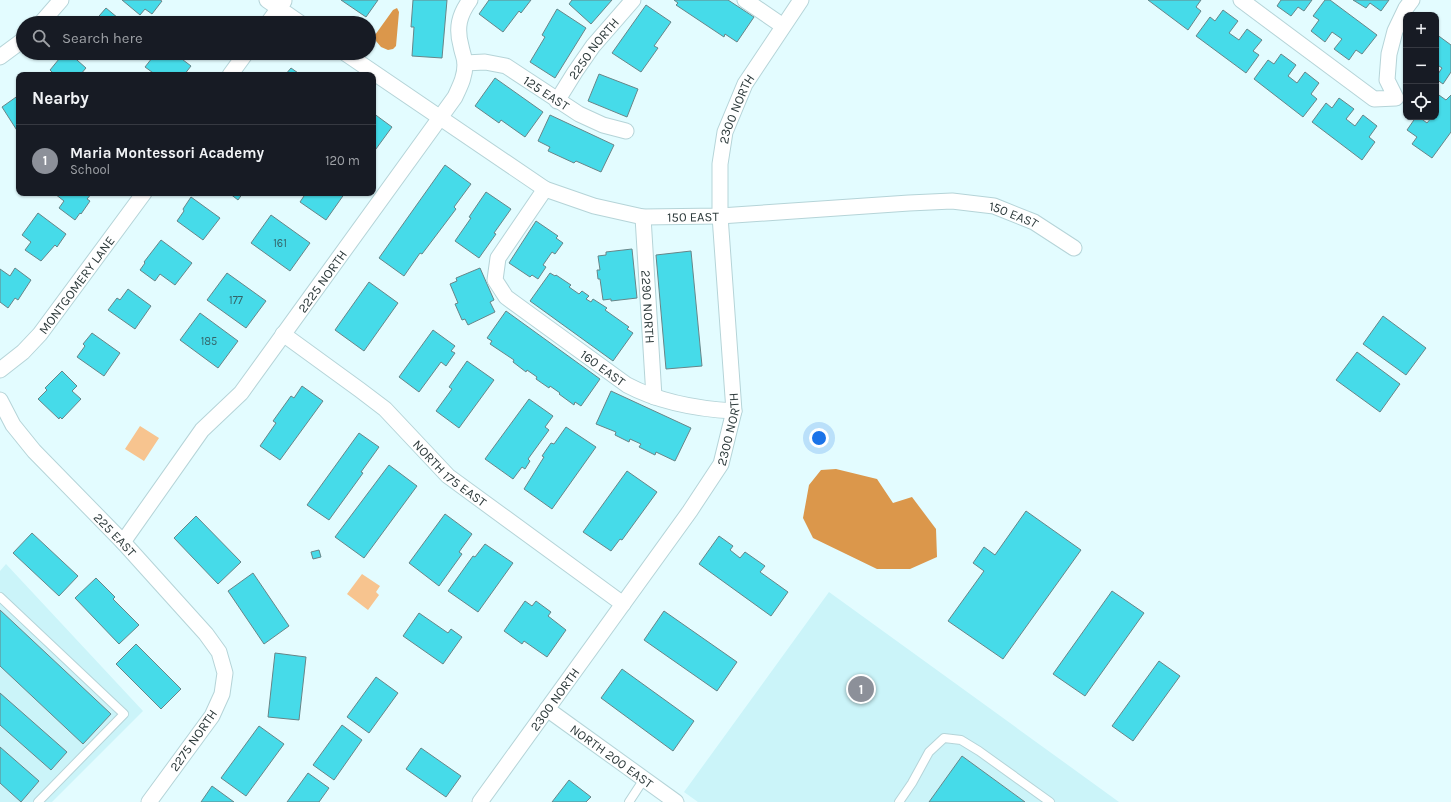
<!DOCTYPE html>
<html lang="en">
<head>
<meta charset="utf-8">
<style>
  :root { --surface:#171b24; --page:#20242c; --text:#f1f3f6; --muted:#9ea1a6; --line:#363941; --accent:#8c9099 }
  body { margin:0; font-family:Karla,sans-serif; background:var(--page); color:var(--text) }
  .controls { position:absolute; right:12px; top:12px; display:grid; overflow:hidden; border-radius:8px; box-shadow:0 1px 3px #0004 }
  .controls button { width:36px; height:36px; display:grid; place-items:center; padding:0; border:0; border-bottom:1px solid var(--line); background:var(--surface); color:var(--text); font:20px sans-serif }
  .you { position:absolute; left:819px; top:438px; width:14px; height:14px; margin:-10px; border:3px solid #fff; border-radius:50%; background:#1a73e8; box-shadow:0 0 0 6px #1a73e833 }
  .badge { display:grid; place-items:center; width:26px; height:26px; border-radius:50%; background:var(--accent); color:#fff; font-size:13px; font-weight:700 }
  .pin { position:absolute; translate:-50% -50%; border:2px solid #fff; box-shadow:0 1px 4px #0006 }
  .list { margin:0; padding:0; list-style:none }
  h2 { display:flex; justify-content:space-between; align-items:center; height:52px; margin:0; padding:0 16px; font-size:17px }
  h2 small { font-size:13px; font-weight:400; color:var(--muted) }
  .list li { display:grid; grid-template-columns:26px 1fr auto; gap:12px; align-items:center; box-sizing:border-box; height:72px; padding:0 16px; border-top:1px solid var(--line) }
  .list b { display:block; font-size:15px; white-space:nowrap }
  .list p { margin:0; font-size:13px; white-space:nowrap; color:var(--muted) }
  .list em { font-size:13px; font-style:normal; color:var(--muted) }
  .icon { flex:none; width:22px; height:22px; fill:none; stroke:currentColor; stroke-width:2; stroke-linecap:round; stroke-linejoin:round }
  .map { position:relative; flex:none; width:1451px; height:802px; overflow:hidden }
  .search { position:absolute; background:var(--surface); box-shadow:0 1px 3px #0004; left:16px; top:16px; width:360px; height:44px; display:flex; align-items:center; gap:10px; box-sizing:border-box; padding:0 14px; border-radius:22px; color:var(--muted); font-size:15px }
  .panel { position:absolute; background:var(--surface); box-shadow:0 1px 3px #0004; left:16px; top:72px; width:360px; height:124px; border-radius:8px }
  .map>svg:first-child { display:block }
</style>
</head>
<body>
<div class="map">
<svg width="1451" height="802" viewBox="0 0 1451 802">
  <rect width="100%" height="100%" fill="#e3fcff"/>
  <!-- built -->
  <path fill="#cbf4f9" d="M6 564 143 711 52 802H0V571Z
    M829 592 1119 802H698L684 792Z"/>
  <!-- green -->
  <path fill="#f7c48f" d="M140 426 159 438 144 461 125 449Z
    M362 574 380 586 376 592 379 595 368 610 347 594Z"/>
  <!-- water -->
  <path fill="#db974b" d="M397 8 399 12 396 46 393 49 388 50 381 47 376 41 375 35 393 10Z
    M836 469 877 479 893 503 912 497 936 529 937 557 910 569H877L813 538 803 518 809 485 821 470Z"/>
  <!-- building -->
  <path fill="#46dbe9" stroke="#688588" d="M122 0H160L162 1 152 14 145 9 140 15Z
    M341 0H378L366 17Z
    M413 0H447L442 58 412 56 414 27H411Z
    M489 0H531L521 13 519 11 503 32 479 14Z
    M572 0H612L591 24 569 4Z
    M674 0H728L754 17 737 42 725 34 724 37 676 5 678 3Z
    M1148 0H1201L1196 7 1201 11 1188 30Z
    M1281 0H1312L1304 11 1298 7 1291 16 1277 6Z
    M1325 0H1330L1377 35 1362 54 1356 50 1349 60 1334 49 1342 39 1332 32 1325 42 1311 31 1319 20 1313 16Z
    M1353 0H1389L1381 11 1370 3 1366 8Z
    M646 5 671 22 654 46 658 48 641 72 612 53Z
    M106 8 124 23H93Z
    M557 9 586 28 555 78 530 62 545 37 542 35Z
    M1223 10 1238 21 1229 33 1239 40 1247 29 1262 40 1253 51 1259 55 1246 73 1196 36 1210 17 1215 21Z
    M1436 34 1451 45V72L1443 84 1436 79V77L1442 68 1436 64Z
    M64 53H69L86 68 80 75H55L50 70Z
    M156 53H174L191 66 184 75H156L145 67Z
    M1281 54 1296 65 1288 76 1297 83 1305 72 1319 83 1311 94 1317 99 1303 117 1254 79 1268 60 1274 64Z
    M291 68 301 75H285Z
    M599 74 638 89 627 117 588 101Z
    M495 78 543 112 525 137 501 120 499 123 475 106Z
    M1436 93 1446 100 1451 95V132L1432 158 1412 144 1417 137 1407 130 1416 117H1419L1427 123 1432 117H1436Z
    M19 95V132H18L2 107Z
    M1339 98 1354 109 1346 119 1355 126 1363 115 1377 126 1369 137 1375 142 1362 160 1312 122 1326 103 1332 108Z
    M373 113 392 127 373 153Z
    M550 115 614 145 601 172 576 161 574 163 548 151 550 147 538 141Z
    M445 165 471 184 454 207 456 209 422 254 420 253 404 276 379 258Z
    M486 192 511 209 494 233 496 234 479 258 455 241 471 218 469 217Z
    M56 193H92L87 199 90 201 81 214 80 213 75 220 59 208 64 201 55 194Z
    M229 193H243L238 200Z
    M306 193H345L326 220 300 202Z
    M191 197 220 218 203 240 177 221 184 211 183 209Z
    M38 213 66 234 57 247 55 245 41 261 25 250 31 242 22 235Z
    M271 215 310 243 290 271 251 243Z
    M536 221 558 236 556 238 563 243 555 254 552 252 543 265 546 267 538 279 532 275 530 277 509 263Z
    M161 240 192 263 175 285 160 274 155 281 140 270 145 263 144 262Z
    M632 249 637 298 611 301V299L603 300 600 279H598L597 270H600L598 256 606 255V252Z
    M691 251 702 366 666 369 656 255Z
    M15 268 31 280 18 300 15 298 8 308 0 302V269L10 276Z
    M480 268 494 300 490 302 495 312 468 325 465 319 462 320 455 304 458 303 450 284 457 281 456 278Z
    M227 273 266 301 246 328 207 300Z
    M550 273 555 276 556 275 571 285 569 287 579 294 582 291 589 296 586 299 591 302 593 299 607 308 605 310 629 327 627 329 633 333 613 361 530 301Z
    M369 282 398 303 364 351 335 330Z
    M128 289 151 306 135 329 108 310 117 298 120 300Z
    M506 311 600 379 581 406 575 402 574 405 559 394 560 393 550 386 549 388 536 379 537 377 527 370 526 372 513 362 514 360 490 344 492 341 487 338Z
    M200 313 238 341 218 368 180 340Z
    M1383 316 1426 348 1406 375 1363 344Z
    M433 330 455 346 451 351 455 353 446 366 441 362 419 392 399 377Z
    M92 333 120 353 104 376 77 357 85 346 83 344Z
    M1357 352 1400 384 1380 412 1336 380Z
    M467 361 494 380 459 428 436 411 452 389 449 387Z
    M62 371 77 386 72 391 81 399 62 419 60 417 59 419 38 399 47 390 45 388Z
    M302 386 323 401 280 460 260 446 276 423 273 421 291 396 294 398Z
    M611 391 691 428 675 461 656 452 655 455 639 447 641 444 630 439 629 442 615 435 616 432 596 424Z
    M529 399 553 416 545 427 549 430 528 459 530 461 525 469 522 467 513 479 485 459Z
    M566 427 596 447 552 509 524 489 544 457 542 456 551 443 554 444Z
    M359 433 379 447 361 472 363 473 329 520 307 505Z
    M389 465 417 486 364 558 335 537Z
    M627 471 657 492 622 540 620 539 611 551 583 532Z
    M1026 511 1081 550 1003 659 948 621 984 571 973 563 984 547 995 555Z
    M445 514 472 534 459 552 462 554 439 586 409 563Z
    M196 516 241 562 218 584 174 538Z
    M32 533 78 576 59 596 13 553Z
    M719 536 733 546 730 550 740 558 745 552 765 566 760 572 788 592 771 616 699 564Z
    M485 544 513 563 478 612 448 591 473 556 475 557Z
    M319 550 321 557 313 559 311 552Z
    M253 573 289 626 264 644 228 591Z
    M96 578 115 597 113 599 139 625 119 644 75 598Z
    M1112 591 1144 613 1085 696 1053 674Z
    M525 601 532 606 536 601 551 612 548 616 566 630 547 657 524 641 522 644 504 631Z
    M0 610 111 714 83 744 0 666Z
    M664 611 737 662 717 691 644 640Z
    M419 613 448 633 451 629 462 637 443 664 403 636Z
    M136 644 181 689 161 709 116 664Z
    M275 653 306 657 299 720 268 717Z
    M1159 661 1180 676 1133 741 1112 726Z
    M622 669 694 721 673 751 601 698Z
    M376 677 398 693 369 733 347 717Z
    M0 693 67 752 51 770 0 725Z
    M342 725 362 740 334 780 313 765Z
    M259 726 284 744 246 796 221 778Z
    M0 747 39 781 21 802 0 783Z
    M421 748 461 776 446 797 406 769Z
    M962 756 1025 802H929Z
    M308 773 329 788 319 802H287Z
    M569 780 591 797 586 802H552Z
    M212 786 234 802H201Z"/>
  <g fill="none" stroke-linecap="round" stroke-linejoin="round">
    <!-- lane casing -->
    <g stroke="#b5d4d8" stroke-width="10">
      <path id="lane" d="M0 597 124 714 38 802
        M629 802 644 779
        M899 802 912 783 929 752 944 738 961 740 979 751 1050 802"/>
    </g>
    <!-- street casing -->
    <g stroke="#b5d4d8" stroke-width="17">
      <g id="street">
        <path d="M267 0 300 23"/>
        <path d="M745 0 783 26"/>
        <path d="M1241 0 1374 99 1396 98 1387 80 1389 54 1395 31 1406 8 1412 0"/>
        <path d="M41 23 61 0"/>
        <path d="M268 23 284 1"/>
        <path id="s1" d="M345 53 545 189 594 206 643 217 720 216 909 203 952 201 994 206 1034 222 1074 248"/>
        <path d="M0 57 23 40"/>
        <path id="s2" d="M465 63 485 62 506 66 579 114 603 125 626 131"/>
        <path d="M230 75 246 53"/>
        <path id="s3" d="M557 101 575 72 593 46 633 0"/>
        <path id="s4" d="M545 189 498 258 495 280 506 297 627 385C661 403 697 409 734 411"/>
        <path id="s5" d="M643 217 654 397"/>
        <path id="s6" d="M283 334 360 390 385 409 448 476 623 604"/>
        <path id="s7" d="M0 370 23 352 40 334 144 193"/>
        <path id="s8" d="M0 400 13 425 34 451 123 542 206 634 219 652 225 673 222 694 212 716 149 802"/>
        <path id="s9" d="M123 542 202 430 241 393 455 97C460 86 465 77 465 64 465 59 462 52 461 46 456 28 459 15 470 0"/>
        <path id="s10" d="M547 709 676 802"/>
        <path id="s11" d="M480 802 690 511 721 464 734 411 720 216V164L725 132 745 84 801 0"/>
      </g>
    </g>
    <!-- lane -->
    <use href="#lane" stroke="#fff" stroke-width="8"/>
    <!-- street -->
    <use href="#street" stroke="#fff" stroke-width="15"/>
  </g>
  <g text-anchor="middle" stroke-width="3" stroke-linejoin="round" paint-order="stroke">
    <!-- number labels -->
    <g font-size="11" fill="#346367">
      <text x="280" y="247">161</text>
      <text x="236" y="304">177</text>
      <text x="209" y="345">185</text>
    </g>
    <!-- street labels -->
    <g font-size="13" fill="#2e3b3c" stroke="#fff">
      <text dy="5" stroke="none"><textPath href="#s3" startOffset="64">2250 NORTH</textPath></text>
      <text dy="5" stroke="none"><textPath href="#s2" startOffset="90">125 EAST</textPath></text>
      <text dy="5" stroke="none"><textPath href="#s11" startOffset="775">2300 NORTH</textPath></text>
      <text dy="5" stroke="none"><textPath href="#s1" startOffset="394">150 EAST</textPath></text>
      <text dy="5" stroke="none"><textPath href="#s1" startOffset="717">150 EAST</textPath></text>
      <text dy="5" stroke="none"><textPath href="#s9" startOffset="329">2225 NORTH</textPath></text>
      <text dy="5" stroke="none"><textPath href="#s7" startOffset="115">MONTGOMERY LANE</textPath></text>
      <text dy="5" stroke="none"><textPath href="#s5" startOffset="90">2290 NORTH</textPath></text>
      <text dy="5" stroke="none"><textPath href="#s4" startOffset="246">160 EAST</textPath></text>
      <text dy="5" stroke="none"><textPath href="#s11" startOffset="451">2300 NORTH</textPath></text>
      <text dy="5" stroke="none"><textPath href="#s6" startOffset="218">NORTH 175 EAST</textPath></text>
      <text dy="5" stroke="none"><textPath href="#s8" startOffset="178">225 EAST</textPath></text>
      <text dy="5" stroke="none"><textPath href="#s11" startOffset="127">2300 NORTH</textPath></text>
      <text transform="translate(193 740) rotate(-55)" y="5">2275 NORTH</text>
      <text dy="5" stroke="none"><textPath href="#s10" startOffset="80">NORTH 200 EAST</textPath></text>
    </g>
  </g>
</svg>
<div class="controls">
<button>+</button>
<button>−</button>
<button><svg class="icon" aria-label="locate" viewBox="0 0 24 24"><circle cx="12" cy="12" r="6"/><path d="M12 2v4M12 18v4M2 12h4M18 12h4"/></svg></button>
</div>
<div class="you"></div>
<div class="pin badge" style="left:861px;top:689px">1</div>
<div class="search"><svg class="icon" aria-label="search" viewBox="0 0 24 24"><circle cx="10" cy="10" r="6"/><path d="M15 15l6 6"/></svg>Search here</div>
<section class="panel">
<h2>Nearby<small></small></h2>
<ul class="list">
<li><span class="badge">1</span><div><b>Maria Montessori Academy</b><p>School</p></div><em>120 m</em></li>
</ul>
</section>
</div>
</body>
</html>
